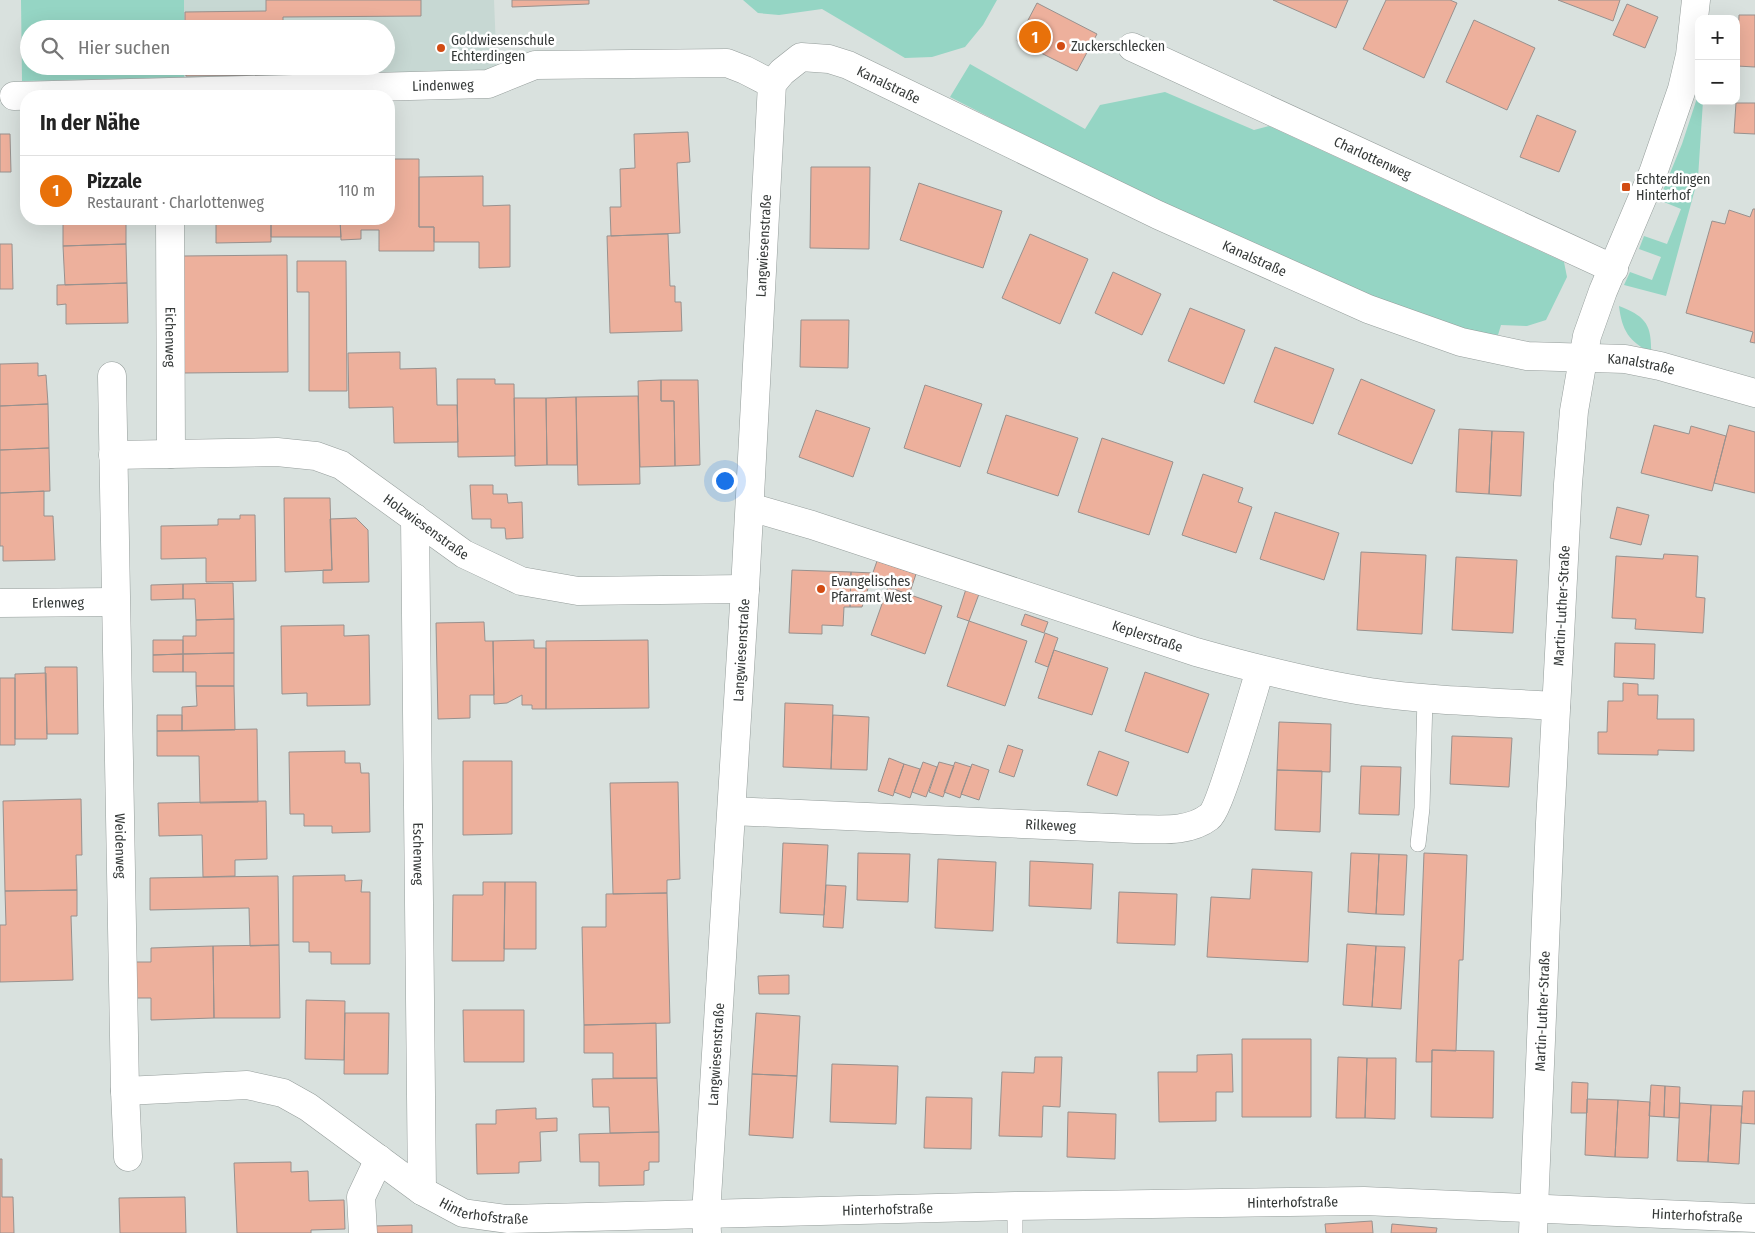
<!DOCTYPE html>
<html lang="de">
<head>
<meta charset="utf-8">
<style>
  :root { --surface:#fff; --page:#f2f2f2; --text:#222; --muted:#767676; --line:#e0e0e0; --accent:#d24c13 }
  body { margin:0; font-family:"Fira Sans Condensed",sans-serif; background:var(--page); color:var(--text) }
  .controls { position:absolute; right:15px; top:15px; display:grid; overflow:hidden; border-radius:10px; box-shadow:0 5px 20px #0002 }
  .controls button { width:45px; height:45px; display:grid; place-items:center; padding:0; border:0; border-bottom:1px solid var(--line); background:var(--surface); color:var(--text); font:25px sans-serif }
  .you { position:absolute; left:724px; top:480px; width:18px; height:18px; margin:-12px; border:4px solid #fff; border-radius:50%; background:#1a73e8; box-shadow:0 0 0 8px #1a73e833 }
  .badge { display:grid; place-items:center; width:32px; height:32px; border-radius:50%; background:var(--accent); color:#fff; font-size:16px; font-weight:700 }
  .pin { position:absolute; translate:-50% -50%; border:2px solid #fff; box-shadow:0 1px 5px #0006 }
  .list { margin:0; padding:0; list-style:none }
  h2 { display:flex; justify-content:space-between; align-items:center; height:65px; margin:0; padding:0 20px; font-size:21px }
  h2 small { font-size:16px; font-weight:400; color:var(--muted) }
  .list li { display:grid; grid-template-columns:32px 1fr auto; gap:15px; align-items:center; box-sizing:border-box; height:70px; padding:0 20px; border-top:1px solid var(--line) }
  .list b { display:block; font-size:19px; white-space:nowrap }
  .list p { margin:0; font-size:16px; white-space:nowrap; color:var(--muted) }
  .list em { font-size:16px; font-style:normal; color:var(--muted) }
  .icon { flex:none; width:28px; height:28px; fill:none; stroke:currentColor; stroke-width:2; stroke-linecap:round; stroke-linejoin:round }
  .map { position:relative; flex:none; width:1755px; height:1233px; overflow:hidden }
  .search { position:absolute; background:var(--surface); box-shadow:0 5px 20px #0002; left:20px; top:20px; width:375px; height:55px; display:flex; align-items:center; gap:12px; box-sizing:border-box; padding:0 18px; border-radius:28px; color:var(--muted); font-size:19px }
  .panel { position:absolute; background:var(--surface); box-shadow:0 5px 20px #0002; left:20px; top:90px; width:375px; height:135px; border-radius:20px }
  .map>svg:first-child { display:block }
</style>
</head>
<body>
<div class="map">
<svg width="1755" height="1233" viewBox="0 0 1755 1233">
  <rect width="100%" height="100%" fill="#d9e1de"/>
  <!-- built -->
  <path fill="#c7d8d3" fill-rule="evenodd" d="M23 0H494L497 73 24 84ZM29 29H386V66H29Z"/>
  <!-- green -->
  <path fill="#95d5c4" d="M21 0H184V29H29V66H184V77L22 81Z
    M743 0H997L983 25 965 47 932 57 905 58 822 9 779 15 758 13Z
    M970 64 1085 129 1100 105 1165 92 1254 130 1269 126 1564 262 1567 277 1546 320 1527 326 1501 325 1498 335 1471 332 1424 318 1162 205 950 97Z
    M1699 92V101H1703L1698 178 1666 296 1624 285 1630 272 1652 280 1661 257 1639 249 1644 236 1667 244 1681 209 1659 200 1682 144Z
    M1619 306C1645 316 1652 324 1651 353 1629 341 1622 331 1619 306Z"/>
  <!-- building -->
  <path fill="#edb09c" stroke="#98918e" d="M266 0H421V16L283 17V29H185V12L266 11Z
    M512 0H589V4L512 7Z
    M1273 0H1348L1336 28Z
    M1386 0H1450L1457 3 1424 78 1363 49Z
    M1558 0H1620L1613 21Z
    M1037 3 1097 34 1077 71 1017 41Z
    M1627 4 1658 17 1645 48 1613 35Z
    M1739 15H1755V67L1737 66Z
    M1474 20 1535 48 1507 110 1446 82Z
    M186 66H283L284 75 186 76Z
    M1736 103H1755V134L1734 133Z
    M1537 115 1576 131 1559 172 1520 157Z
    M688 132 690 162 677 163 680 233 611 236 610 207H621L620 169 635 168 634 134Z
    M0 134H10L11 172H0Z
    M389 159H419V227H434V251H379V230H361V239L341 240 340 219H389Z
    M811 167H870L869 249 810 248Z
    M483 176V206L510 205V267L479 268V242H434V227H419V177Z
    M919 183 1002 211 983 268 900 240Z
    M1753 209H1755V343L1750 342 1753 332 1686 313 1712 221 1725 224 1729 210 1750 217Z
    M63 219H126V244L63 246Z
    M216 219H271V242L216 243Z
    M271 219H340L341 237H271Z
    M668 234 670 286H675V302H681L682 331 610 333 607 236Z
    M1030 234 1088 259 1060 324 1002 298Z
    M0 244H12L13 289H0Z
    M126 244 127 283 65 285 63 246Z
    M287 255 288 372 183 373V256Z
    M297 261H346L347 391H309V292H297Z
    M1113 272 1161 294 1142 335 1095 313Z
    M127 283 128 323 66 324V304L57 305V285Z
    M1190 308 1245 330 1224 384 1168 361Z
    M801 320H849L848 368 800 367Z
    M1275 347 1334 369 1313 424 1254 402Z
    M400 352V369L436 368 437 405H457L458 442 394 443 393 407 349 408 348 353Z
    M38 363V376L46 375 48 404 0 406V364Z
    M457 379H495V384H514L515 456 458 457Z
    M1361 379 1435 410 1412 464 1338 434Z
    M661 380V401H674L675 466 640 467 638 381Z
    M661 380H698L700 465 675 466 674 401H661Z
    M925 385 982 404 960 467 904 448Z
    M638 396 640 484 578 485 576 397Z
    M576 397 577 465H547L546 398Z
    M514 398H546L547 465 515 466Z
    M48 404 49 448 0 450V406Z
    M816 410 870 428 853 477 799 457Z
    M1006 415 1078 438 1058 496 987 473Z
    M1654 425 1689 434 1691 426 1726 436 1712 491 1641 473Z
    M1729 425 1755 432V493L1714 483Z
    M1459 429 1492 431 1489 494 1456 492Z
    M1492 431 1524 432 1521 496 1489 494Z
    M1102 438 1173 462 1149 535 1078 512Z
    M49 448 50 491 0 493V450Z
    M1203 474 1243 488 1238 502 1252 507 1236 553 1182 535Z
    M470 485H493V494H507L508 503 522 502 523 538 506 539 505 528H491V519H472Z
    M44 491V516H53L55 560 3 561V546H0V493Z
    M284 498H330L332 570 285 572Z
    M1617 507 1649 515 1641 545 1610 538Z
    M1275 512 1339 533 1324 580 1260 559Z
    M240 515H255L256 581 206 582V558L161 559V526L218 525V519H240Z
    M356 518 368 530 369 582 323 583V570H332L330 519Z
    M1361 552 1426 555 1422 634 1357 630Z
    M1664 554 1698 556 1696 597 1705 598 1703 633 1635 629 1636 619 1612 618 1616 556 1663 559Z
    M1456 557 1517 560 1513 633 1452 630Z
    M877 561 916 574 909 595 870 581Z
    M792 570 851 572 850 607H844L843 626 822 625V634L789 633Z
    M851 572 873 573 862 607H850Z
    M233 583 234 619 196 620 195 599H183V584Z
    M183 584V599L151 600V585Z
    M888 587 942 606 925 654 871 635Z
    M966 589 979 594 969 621 957 617Z
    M1025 614 1048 622 1044 633 1021 625Z
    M234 619V653L183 654V636H196V620Z
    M969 621 1027 641 1005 706 947 686Z
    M484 622 485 641H493L494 695H470V718L438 719 436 623Z
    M344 625V636L369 635 370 705 307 706V693L282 694 281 626Z
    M1045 633 1058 638 1048 667 1035 662Z
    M153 640H183V654L153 655Z
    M534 640V648H546V709H532V705H522V695L507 703 494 704 493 641Z
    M648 640 649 708 546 709V641Z
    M1615 643 1655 644 1654 679 1614 677Z
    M1054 650 1108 668 1092 715 1038 698Z
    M234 653V686H196V672H183V654Z
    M183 654V672H153V655Z
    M45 667H77L78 734H47Z
    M1145 672 1209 694 1188 753 1125 731Z
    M46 673 47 739H15V674Z
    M0 678H15V745H0Z
    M1623 683 1638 684V695H1658L1657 719H1694V751L1658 750V755L1598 754V732H1607L1608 701H1623Z
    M196 686H234L235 730 182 731V707L197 706Z
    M785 703 833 705 831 769 783 767Z
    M157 715H182V731H157Z
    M833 715 869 717 867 770 831 769Z
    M1279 722 1331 724 1330 772 1277 770Z
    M257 729 258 802 200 803 199 756H157V731Z
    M1452 736 1512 738 1509 787 1450 784Z
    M1008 745 1023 750 1014 777 999 772Z
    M345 751V763H360L361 773H369L370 832 332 833V826H304V814H290L289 752Z
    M1099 751 1129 762 1117 796 1087 785Z
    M889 758 904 764 893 796 878 791Z
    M463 761H512V834L463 835Z
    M923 762 937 767 926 797 912 792Z
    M939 762 954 766 943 797 929 792Z
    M955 762 971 767 960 798 944 792Z
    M904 764 920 769 910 798 894 792Z
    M972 764 989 770 979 800 961 794Z
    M1361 766 1401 767 1399 815 1359 814Z
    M1277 770 1322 771 1320 832 1275 830Z
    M678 782 680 879 667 880V893L613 894 610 783Z
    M81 799 82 855H76L77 890 5 891 3 801Z
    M266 801 267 859 235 860V876L203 877 202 835 159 836 158 803Z
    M783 843 828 845 824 915 780 913Z
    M858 853 910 854 908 902 857 900Z
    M1351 853 1379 854 1376 914 1348 912Z
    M1424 853 1467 855 1463 960H1459L1456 1051 1432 1050V1062H1416Z
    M1379 854 1407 855 1404 915 1376 914Z
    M938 859 996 862 993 931 935 928Z
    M1030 861 1093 864 1091 909 1029 906Z
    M1252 869 1312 872 1308 962 1207 957 1211 897 1250 899Z
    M345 875V881L362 880 361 892H370V964H331V952H309V942H293V876Z
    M278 876 279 945 250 946 249 908 150 910V878Z
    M483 882H505L504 961H452L453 895H483Z
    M505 882H536V949H504Z
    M826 885 846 886 843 928 823 927Z
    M77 890V916H71L73 980 0 982V925H6L5 891Z
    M1119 892 1177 894 1175 945 1117 943Z
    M667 893 670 1023 584 1025 582 927H606V894Z
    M1347 944 1376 946 1372 1007 1343 1005Z
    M279 945 280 1018H214L213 946Z
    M213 946 214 1018 151 1020V998H134V962H151V948Z
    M1376 946 1405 947 1401 1009 1372 1007Z
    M789 975V994H759L758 976Z
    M306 1000 345 1001 344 1060 305 1059Z
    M463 1010H524V1062H464Z
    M345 1013H389L388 1074H344Z
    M756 1013 800 1016 797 1076 752 1074Z
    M656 1023 657 1078H613V1053H584V1025Z
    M1242 1039H1311V1117H1242Z
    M1432 1050 1494 1051 1493 1118 1431 1117Z
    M1232 1054 1233 1092H1216V1121L1159 1122 1158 1072H1197V1055Z
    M1035 1057H1062L1060 1107 1043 1106 1042 1137 999 1136 1002 1072 1034 1073Z
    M1338 1057 1367 1058 1365 1118H1336Z
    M1367 1058H1396L1395 1119 1365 1118Z
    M832 1064 898 1066 896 1124 830 1122Z
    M752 1074 797 1076 793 1138 749 1135Z
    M657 1078 659 1132 610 1133 609 1107H593L592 1079Z
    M1572 1082 1588 1083 1587 1113H1571Z
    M1651 1085 1665 1086 1664 1117 1649 1116Z
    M1665 1086 1680 1087 1679 1118 1664 1117Z
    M1743 1091H1755V1124L1741 1123Z
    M926 1097 972 1098 971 1149 924 1148Z
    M1587 1099 1618 1100 1615 1157 1585 1155Z
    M1618 1100 1650 1102 1648 1158 1615 1157Z
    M1680 1103 1711 1105 1708 1162 1677 1161Z
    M1711 1105 1742 1106 1739 1164 1708 1162Z
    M536 1108V1119L557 1118V1131L540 1132 541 1161 519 1162V1173L477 1174 476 1124H496V1110Z
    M1068 1112 1116 1114 1115 1159 1067 1157Z
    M659 1132V1162H649V1170L644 1171V1185L599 1186V1162H580L579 1134Z
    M0 1159H2V1197H13L14 1233H0Z
    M291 1162V1172L308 1171 309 1201 344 1200 345 1229 311 1230V1233H237L234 1163Z
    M185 1197 186 1233H120L119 1198Z
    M1372 1221 1373 1233H1326L1325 1224Z
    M1392 1224 1437 1228 1436 1233H1391Z
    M412 1225V1233H375L374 1226Z"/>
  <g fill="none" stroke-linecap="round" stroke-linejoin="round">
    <!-- service casing -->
    <g stroke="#959d9b" stroke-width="16">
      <path id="service" d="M1418 844 1422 808 1425 698
        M1015 1233V1206"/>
    </g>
    <!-- minor casing -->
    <g stroke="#959d9b" stroke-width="29">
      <g id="minor">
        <path id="s1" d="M1132 47 1614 269"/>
        <path id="s2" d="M14 96 488 84 535 65 727 63 745 70 772 84"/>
        <path id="s3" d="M170 219 171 454"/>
        <path id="s4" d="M112 376 125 1091 128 1157"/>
        <path id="s5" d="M113 455 277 452 316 456 341 465 464 554 521 581 578 591 745 589"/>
        <path id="s6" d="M750 507 812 525 1196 652C1253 668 1311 683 1370 692 1431 701 1494 702 1556 706"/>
        <path id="s7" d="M415 518 422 1191"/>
        <path id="s8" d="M0 603 115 602"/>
        <path id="s9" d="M732 811 1135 829C1159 829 1188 833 1209 817 1220 809 1253 692 1260 670"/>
        <path id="s10" d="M125 1091 247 1085 283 1093 308 1107 422 1191 463 1213 507 1219 1015 1206 1364 1201 1755 1218"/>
        <path d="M363 1233 361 1197 379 1159"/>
        <path id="s11" d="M707 1233 706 1214 745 589 772 84 782 72 801 57 829 59 848 65 1158 215 1368 309 1461 342 1527 356 1625 359 1660 366 1755 393"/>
        <path id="s12" d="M1533 1233 1550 823 1568 484 1574 411 1587 336 1603 291 1653 173 1682 89 1690 55 1696 0"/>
      </g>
    </g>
    <!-- service -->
    <use href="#service" stroke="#fff" stroke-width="15"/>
    <!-- minor -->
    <use href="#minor" stroke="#fff" stroke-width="28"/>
  </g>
  <!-- markers -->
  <g fill="#d24c13" stroke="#fff" stroke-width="2">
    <circle cx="1061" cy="46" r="5"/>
    <circle cx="441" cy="48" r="5"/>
    <rect x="1621" y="182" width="10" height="10" rx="2.5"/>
    <circle cx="821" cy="589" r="5"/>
  </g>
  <g text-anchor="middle" stroke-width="5" stroke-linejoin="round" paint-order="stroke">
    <!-- poi labels -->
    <g font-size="14" fill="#353938" stroke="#fff" text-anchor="start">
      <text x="451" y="45">Goldwiesenschule<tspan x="451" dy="16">Echterdingen</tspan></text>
      <text x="1071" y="51">Zuckerschlecken</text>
      <text x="1636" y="184">Echterdingen<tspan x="1636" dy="16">Hinterhof</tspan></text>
      <text x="831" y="586">Evangelisches<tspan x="831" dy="16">Pfarramt West</tspan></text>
    </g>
    <!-- street labels -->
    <g font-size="14" fill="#353938" stroke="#fff">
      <text dy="5" stroke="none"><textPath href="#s2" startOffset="429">Lindenweg</textPath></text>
      <text dy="5" stroke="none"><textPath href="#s11" startOffset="1284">Kanalstraße</textPath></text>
      <text dy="5" stroke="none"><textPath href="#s1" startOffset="265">Charlottenweg</textPath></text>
      <text dy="5" stroke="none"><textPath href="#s11" startOffset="989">Langwiesenstraße</textPath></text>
      <text dy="5" stroke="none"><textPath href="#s11" startOffset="1689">Kanalstraße</textPath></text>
      <text dy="5" stroke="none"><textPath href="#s3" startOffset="118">Eichenweg</textPath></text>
      <text dy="5" stroke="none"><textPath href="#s11" startOffset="2094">Kanalstraße</textPath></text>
      <text dy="5" stroke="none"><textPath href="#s5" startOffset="335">Holzwiesenstraße</textPath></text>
      <text dy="5" stroke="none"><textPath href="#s8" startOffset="58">Erlenweg</textPath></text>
      <text dy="5" stroke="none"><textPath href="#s12" startOffset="628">Martin-Luther-Straße</textPath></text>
      <text dy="5" stroke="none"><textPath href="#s6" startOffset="418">Keplerstraße</textPath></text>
      <text dy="5" stroke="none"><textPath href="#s11" startOffset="584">Langwiesenstraße</textPath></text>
      <text dy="5" stroke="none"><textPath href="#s9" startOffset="319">Rilkeweg</textPath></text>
      <text dy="5" stroke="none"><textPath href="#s4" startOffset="470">Weidenweg</textPath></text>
      <text dy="5" stroke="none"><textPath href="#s7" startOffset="336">Eschenweg</textPath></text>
      <text dy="5" stroke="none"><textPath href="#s12" startOffset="222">Martin-Luther-Straße</textPath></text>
      <text dy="5" stroke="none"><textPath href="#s11" startOffset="179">Langwiesenstraße</textPath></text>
      <text dy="5" stroke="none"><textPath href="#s10" startOffset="1206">Hinterhofstraße</textPath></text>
      <text dy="5" stroke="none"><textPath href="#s10" startOffset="396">Hinterhofstraße</textPath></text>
      <text dy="5" stroke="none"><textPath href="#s10" startOffset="801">Hinterhofstraße</textPath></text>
      <text dy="5" stroke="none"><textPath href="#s10" startOffset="1611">Hinterhofstraße</textPath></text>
    </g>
  </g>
</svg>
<div class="controls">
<button>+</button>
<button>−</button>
</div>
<div class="you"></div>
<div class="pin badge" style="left:1035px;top:37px;background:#e8710a">1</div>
<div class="search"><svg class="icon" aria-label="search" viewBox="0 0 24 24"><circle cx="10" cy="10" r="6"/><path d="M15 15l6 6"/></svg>Hier suchen</div>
<section class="panel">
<h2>In der Nähe<small></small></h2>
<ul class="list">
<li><span class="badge" style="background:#e8710a">1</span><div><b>Pizzale</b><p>Restaurant · Charlottenweg</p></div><em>110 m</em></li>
</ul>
</section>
</div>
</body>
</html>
